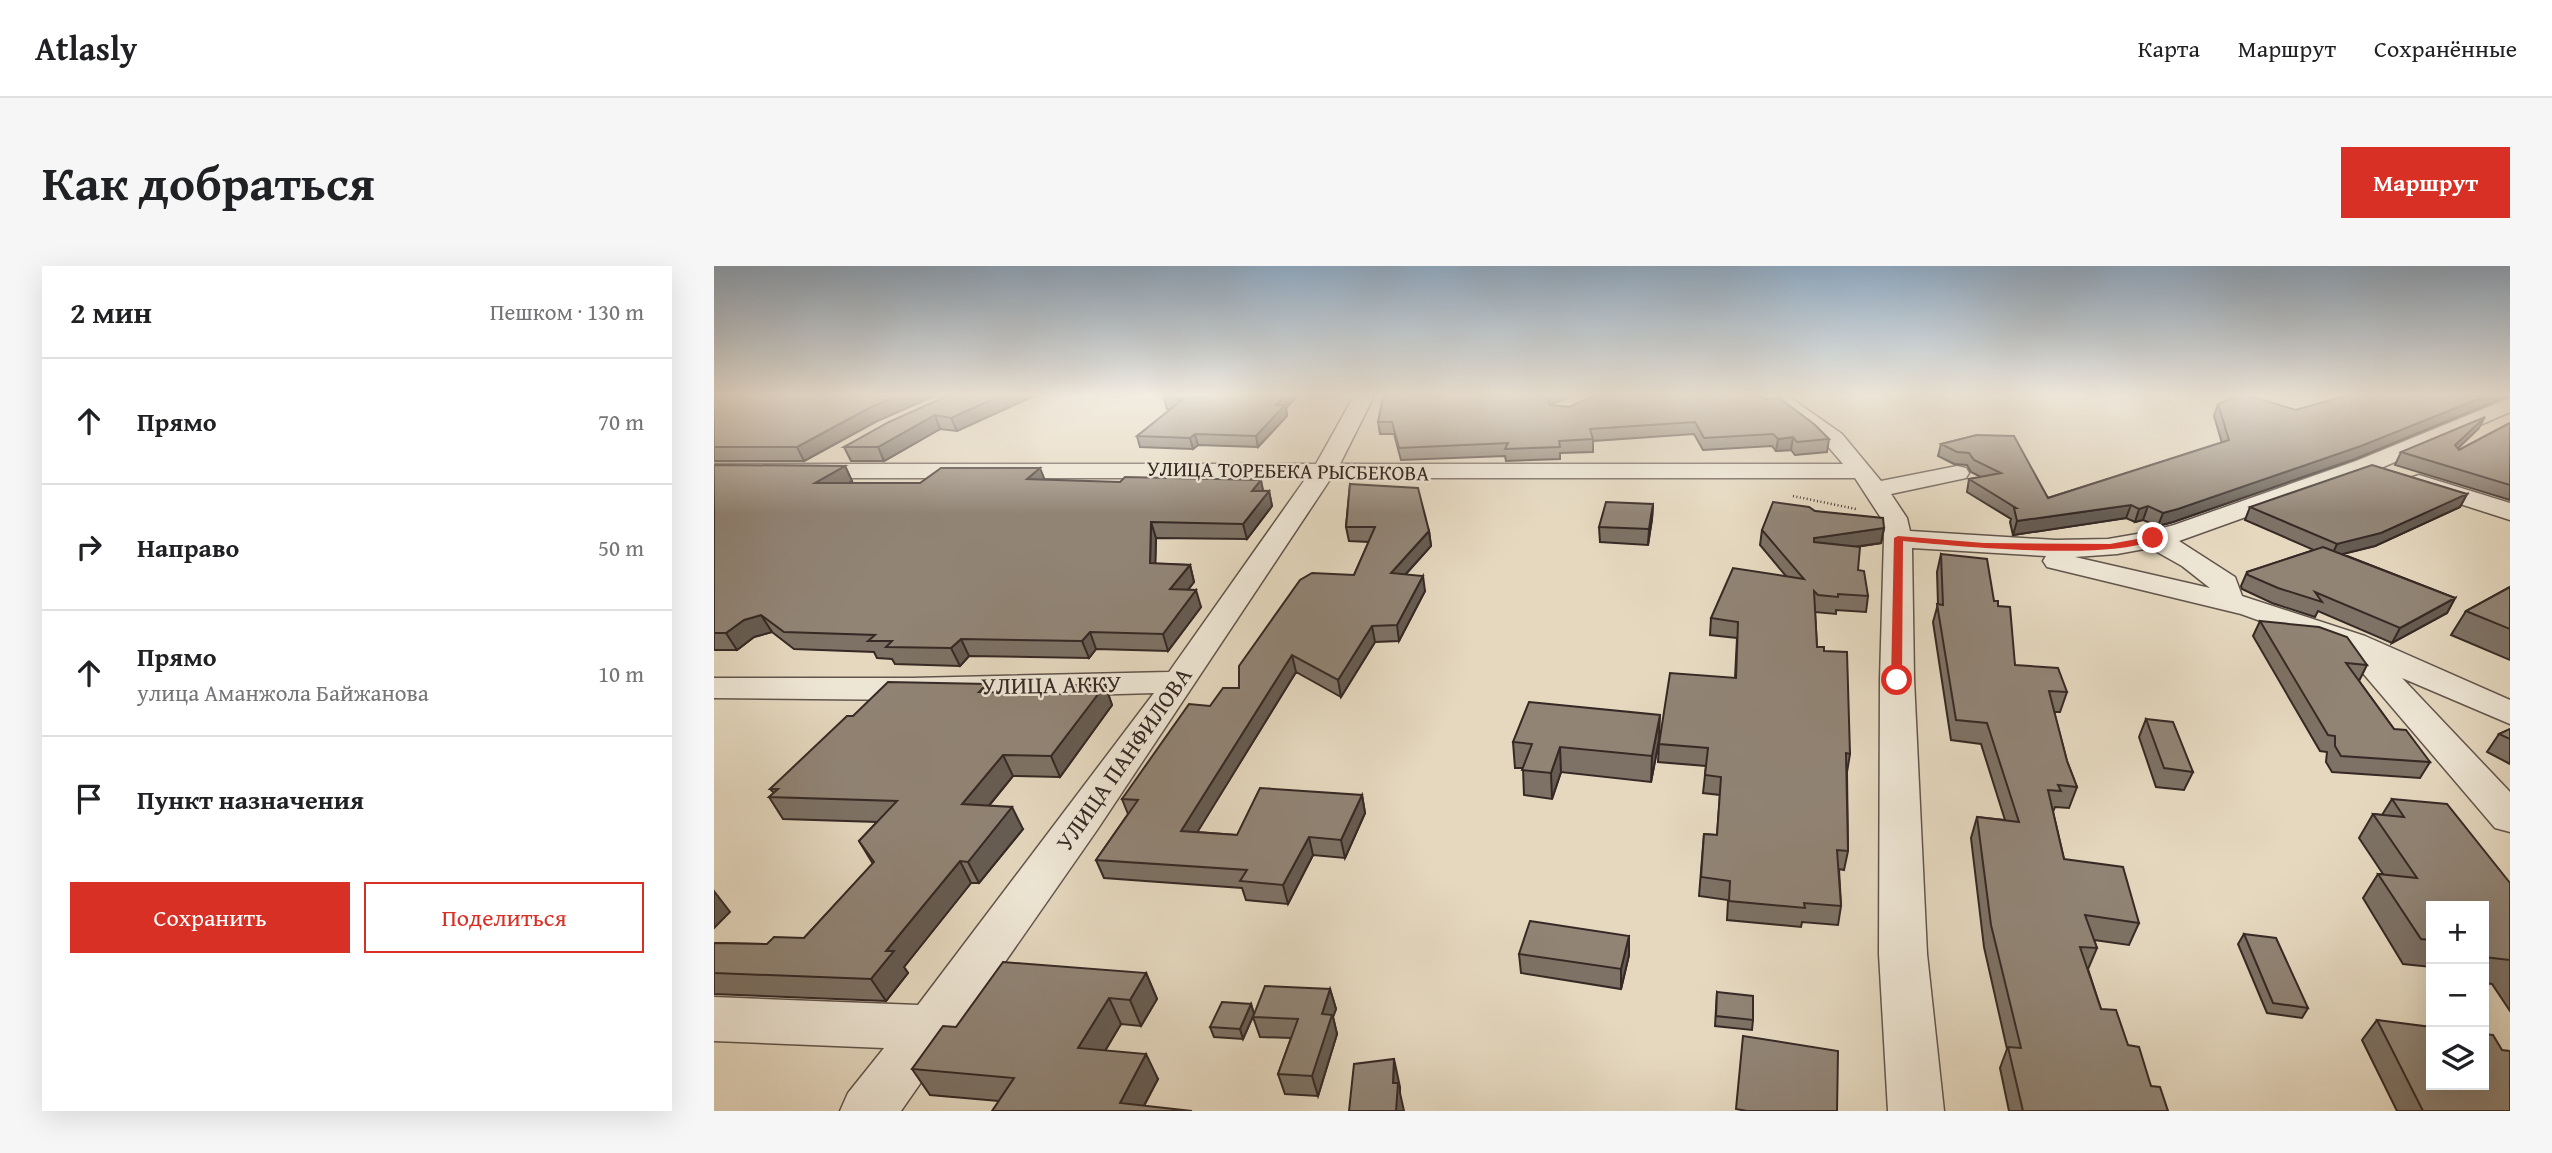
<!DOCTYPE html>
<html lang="ru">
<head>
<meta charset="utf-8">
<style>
  :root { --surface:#fff; --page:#f6f6f6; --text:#202124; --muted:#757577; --line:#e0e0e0; --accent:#d93025 }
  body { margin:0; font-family:"Gentium Book Plus",serif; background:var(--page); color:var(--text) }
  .controls { position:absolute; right:21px; bottom:21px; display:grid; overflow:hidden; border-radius:0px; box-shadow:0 7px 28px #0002 }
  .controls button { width:63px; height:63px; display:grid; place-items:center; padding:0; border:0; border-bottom:2px solid var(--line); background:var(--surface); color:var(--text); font:35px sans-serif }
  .stop { position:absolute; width:21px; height:21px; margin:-16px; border:5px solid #d93025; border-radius:50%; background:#fff }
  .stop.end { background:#d93025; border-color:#fff; box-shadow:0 2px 7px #0008 }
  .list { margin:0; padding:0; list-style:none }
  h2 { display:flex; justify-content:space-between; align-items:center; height:91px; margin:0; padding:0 28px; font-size:30px }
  h2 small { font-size:23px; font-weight:400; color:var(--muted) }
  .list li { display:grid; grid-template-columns:46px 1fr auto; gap:21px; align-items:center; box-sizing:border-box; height:126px; padding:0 28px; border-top:2px solid var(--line) }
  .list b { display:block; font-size:26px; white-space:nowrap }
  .list p { margin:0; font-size:23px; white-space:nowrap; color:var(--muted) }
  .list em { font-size:23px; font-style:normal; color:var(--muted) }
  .actions { display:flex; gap:14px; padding:21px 28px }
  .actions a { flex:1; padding:16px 0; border:2px solid var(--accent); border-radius:0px; text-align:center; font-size:24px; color:var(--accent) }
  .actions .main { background:var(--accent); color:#fff }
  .icon { flex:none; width:38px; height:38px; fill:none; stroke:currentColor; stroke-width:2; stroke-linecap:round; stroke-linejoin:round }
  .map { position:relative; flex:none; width:1796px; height:845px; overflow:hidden; border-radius:0px }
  header { display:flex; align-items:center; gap:42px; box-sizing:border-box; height:98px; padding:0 35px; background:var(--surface); border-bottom:2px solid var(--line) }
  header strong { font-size:33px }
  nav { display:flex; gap:38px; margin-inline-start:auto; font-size:24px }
  .intro { display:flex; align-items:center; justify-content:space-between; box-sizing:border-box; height:168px; padding:0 42px }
  h1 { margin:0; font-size:49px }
  .button { padding:18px 32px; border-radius:0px; background:var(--accent); color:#fff; font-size:24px; font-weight:700 }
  main { display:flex; gap:42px; padding:0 42px }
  aside { flex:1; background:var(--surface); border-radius:0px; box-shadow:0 7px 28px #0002 }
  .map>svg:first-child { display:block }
</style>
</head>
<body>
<header>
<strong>Atlasly</strong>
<nav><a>Карта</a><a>Маршрут</a><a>Сохранённые</a></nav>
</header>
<div class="intro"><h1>Как добраться</h1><a class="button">Маршрут</a></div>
<main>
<aside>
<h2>2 мин<small>Пешком · 130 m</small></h2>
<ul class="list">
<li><svg class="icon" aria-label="ahead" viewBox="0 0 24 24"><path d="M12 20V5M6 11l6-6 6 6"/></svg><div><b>Прямо</b></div><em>70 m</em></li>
<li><svg class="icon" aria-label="right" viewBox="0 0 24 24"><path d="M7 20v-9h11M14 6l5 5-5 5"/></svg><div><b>Направо</b></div><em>50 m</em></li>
<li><svg class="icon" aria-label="ahead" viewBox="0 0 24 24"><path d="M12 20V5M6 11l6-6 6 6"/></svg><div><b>Прямо</b><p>улица Аманжола Байжанова</p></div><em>10 m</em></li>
<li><svg class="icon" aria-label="arrive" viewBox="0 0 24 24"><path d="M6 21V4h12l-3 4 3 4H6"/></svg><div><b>Пункт назначения</b></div></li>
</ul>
<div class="actions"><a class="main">Сохранить</a><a>Поделиться</a></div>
</aside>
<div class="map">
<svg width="1796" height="845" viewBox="0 0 1796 845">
  <rect width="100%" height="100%" fill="#e5d8bf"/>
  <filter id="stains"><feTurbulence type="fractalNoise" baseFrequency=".00286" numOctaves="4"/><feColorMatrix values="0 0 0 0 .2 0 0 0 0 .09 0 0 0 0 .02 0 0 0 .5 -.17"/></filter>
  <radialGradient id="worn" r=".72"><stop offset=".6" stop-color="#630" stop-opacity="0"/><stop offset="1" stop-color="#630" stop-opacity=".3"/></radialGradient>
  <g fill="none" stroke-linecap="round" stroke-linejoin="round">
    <!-- minor casing -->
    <g stroke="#62554c" stroke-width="3">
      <path id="minor" d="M640 130H660L626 198H1129L1112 178 1050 130H1074L1128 168 1167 215 1243 200 1252 202 1255 207 1252 212 1177 228 1193 252 1196 265 1342 274 1394 273 1429 267 1460 259 1642 195 1796 132V146L1660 205 1465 275 1521 311 1528 330 1651 370 1796 434V458L1688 412 1796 526V566L1781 562 1630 385 1527 348 1333 301 1329 295 1332 290 1198 282 1200 413 1213 688 1230 845H1174L1165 688 1166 413 1170 272 1167 252 1141 212H617L383 564 187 845H126L134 827 170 782 0 775V731L204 739 440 427 199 434 0 432V412H199L455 406 592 212H0V198H602ZM1436 282 1468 300 1496 322 1361 291 1403 288Z
        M1705 209 1796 237V254L1696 222 1692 217 1696 212Z"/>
    </g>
    <!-- path -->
    <path stroke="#362925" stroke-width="2.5" stroke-dasharray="1 2.5" stroke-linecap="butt" d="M1079 230 1142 243"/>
    <!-- minor -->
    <use href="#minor" fill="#eee6d5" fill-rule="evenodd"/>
  </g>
  <!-- wall -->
  <path fill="#7d7265" stroke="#362925" stroke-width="2" d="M0 130H220L163 155 90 195H0Z
    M233 130H320L243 165 226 163 170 195H137L130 181Z
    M452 130H583L572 142 573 150 544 181 484 179 479 183 426 181 423 170 457 143H453L450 132Z
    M1631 130H1794L1641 193 1459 256 1444 260 1429 254 1421 256 1412 252 1299 269 1296 256 1297 253 1253 226 1255 213 1267 211 1257 206 1253 199 1240 198 1224 190 1227 178 1263 169 1334 232 1508 177 1500 150 1504 138 1582 144Z
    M838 138 837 139 855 141 1115 173 1113 186 1081 189 1077 184 1062 185 1058 180 989 184 980 168 879 175V186L846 187V193L792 195 791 190 687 194 680 168H666L664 156Z
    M1796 157V234L1681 199 1687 186 1765 162 1744 182 1745 184Z
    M0 199 131 200 138 215 134 217H206L330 214 555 225 558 240 533 273 442 272 441 298 476 299 480 316 474 324 487 341 454 385 382 383 375 392 255 390 246 400 181 398 178 393 163 392 160 386 80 383 58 366 40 371 23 384H0Z
    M636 218 715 265 717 280 692 308 711 325 685 375 661 376 627 431 582 406 483 566 523 569 648 529 651 547 631 592 599 589 574 638 532 634 528 622 390 612 382 594 414 548 408 533 496 440 525 422 640 309 655 276 635 275 632 261Z
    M1753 228 1746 241 1661 280 1628 288 1741 332 1733 347 1678 377 1604 345 1601 351 1558 337 1528 323 1527 320 1533 306 1600 284 1531 254 1536 241Z
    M939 238 938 253 934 279 886 276 885 261Z
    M1101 245 1170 262 1167 277 1142 281 1144 304 1154 330 1152 346 1122 344V348L1101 346 1103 381 1110 385 1136 488 1133 506 1134 585 1130 604 1125 603 1127 640 1124 659 1088 656 1087 661 1013 654 1014 634 985 630 990 568 1003 569 1006 529 989 527 992 500 944 496 945 478 1021 412 1023 372 996 369 997 352 1072 310 1046 279 1048 264Z
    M1227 288 1280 335 1284 340 1301 399 1353 426 1346 446H1340L1353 495 1363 521 1355 542 1341 541 1339 546 1350 593 1425 657 1415 679 1380 674 1383 682 1374 703 1387 743 1414 779 1437 820 1454 845H1295L1286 802 1293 783 1270 681 1257 572 1263 551 1291 554 1267 478 1237 474 1219 356 1224 338 1223 306Z
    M1796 321V394L1737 369 1752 345Z
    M1546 355 1653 399 1645 415 1680 463 1716 496 1706 512 1618 506 1612 496 1613 486 1606 485 1539 370Z
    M391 419 398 439 346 511 299 510 275 540 309 563 265 617H257L190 701 194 707 172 735 0 728V677L53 678 90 672 159 598 145 575 163 556 69 553 55 531 60 527 56 523 139 450 277 427 349 428Z
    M1432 453 1479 506 1470 524 1442 521 1425 471Z
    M1796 463V498L1773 486 1785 468Z
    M945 474 937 516 847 506 838 533 810 529 809 502H801L799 476Z
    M1678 533 1796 617V745L1778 718 1770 717V640H1717V701L1689 698 1649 632 1664 608H1669L1645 572 1659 548 1668 549Z
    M1530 668 1594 742 1588 752 1553 747 1524 678Z
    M915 670V689L907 723 807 707 805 688Z
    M432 707 443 733 427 760 407 758 391 785 444 813 430 840 285 835 216 829 198 803 242 761Z
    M616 723 622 743 619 751 623 768 604 830 571 828 564 808 577 772 546 771 539 751Z
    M1003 726 1039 754 1038 764 1001 760Z
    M537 738 540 748 529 773 500 771 496 761Z
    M1663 754 1788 784 1796 845H1683L1648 774Z"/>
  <!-- shaded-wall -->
  <path fill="#665c52" stroke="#362925" stroke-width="2" d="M184 130H220L163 155 90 195 83 181 157 141Z
    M286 130H320L243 165 237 152Z
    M571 130H583L572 142 573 150 544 181 542 170 562 139Z
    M835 130H858L838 138 834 144 833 132Z
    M1772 130H1794L1641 193 1459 256 1444 260 1449 247Z
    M221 149 226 163 170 195 164 181Z
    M1771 151 1765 162 1735 191 1741 179Z
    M481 168 484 179 479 183 476 172Z
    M1079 171 1077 184 1062 185 1064 173Z
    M131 200 138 215 108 232 101 217Z
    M326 202 332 217 313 213Z
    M547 214 550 229 538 225Z
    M555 225 558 240 533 273 529 258Z
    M1753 228 1746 241 1661 280 1617 291 1623 278Z
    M939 238 938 253 934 279 935 263Z
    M1417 239 1412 252 1299 269 1303 255Z
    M1434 240 1429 254 1421 256 1425 243Z
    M437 256 442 272 441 314 436 297Z
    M1170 262 1167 277 1097 287 1100 272Z
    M715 265 717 280 679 322 677 307Z
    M476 299 480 316 461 340 456 323Z
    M709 310 711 325 685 375 683 359Z
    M482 324 487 341 454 385 449 368Z
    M1741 332 1733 347 1678 377 1686 362Z
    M47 349 58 366 40 371 23 384 12 367 30 354Z
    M658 360 661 376 627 431 624 414Z
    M376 366 382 383 375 392 368 375Z
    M247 373 255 390 246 400 237 382Z
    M578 389 582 406 473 583 467 565Z
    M273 418 282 438 265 426Z
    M391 419 398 439 346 511 337 490Z
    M946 449 945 474 937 516 938 490Z
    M846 481 847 506 838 533 837 507Z
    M289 489 299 510 259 559 248 538Z
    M648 529 651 547 631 592 627 574Z
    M298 541 309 563 265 617 254 596Z
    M595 571 599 589 574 638 569 619Z
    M246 595 257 617 190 701 194 707 172 735 157 713 172 685Z
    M0 625 16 646 0 662Z
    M915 670V689L907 723V703Z
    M432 707 443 733 427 760 416 734Z
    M616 723 622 743 619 751 623 768 604 830 598 810 608 748Z
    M395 732 407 758 377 808 364 782Z
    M537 738 540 748 529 773 526 763Z
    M432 788 444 813 427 845 406 837Z
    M680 793 686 821V827L690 845H682L679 817Z"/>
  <!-- building -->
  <path fill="#918475" stroke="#362925" stroke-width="2" d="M0 130H184L157 141 83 181H0Z
    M233 130H286L237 152 221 149 164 181H130L175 156Z
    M452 130H571L562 139H571L542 170 481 168 476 172 423 170 469 133 450 132Z
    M671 130H835L833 132 836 139 855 141 880 130H1046L1051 133 1065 132 1100 158 1115 173 1083 176 1079 171 1064 173 1059 168 990 172 981 156 876 163 879 173 845 175 846 181 791 183 794 177 685 182 678 156H664L668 136Z
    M1523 130H1536L1582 144 1631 130H1772L1647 180 1464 243 1449 247 1434 240 1425 243 1417 239 1303 255 1300 242H1302L1255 213 1287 207 1260 194 1255 187 1243 186 1227 178 1263 169 1300 170 1334 232 1515 174 1504 138Z
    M1771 151 1741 179 1745 184 1796 157V219L1687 186Z
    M0 199 131 200 101 217H206L227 202H326L313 213 406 216 411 211 547 214 538 225H555L529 258 437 256 436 297 476 299 456 323 482 324 449 368 376 366 368 375 247 373 237 382 172 381 178 375H154L161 369 70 366 47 349 30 354 12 367H0Z
    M1658 199 1753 228 1667 267 1623 278 1536 241Z
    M636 218 704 222 715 265 677 307 709 310 683 359 658 360 624 414 578 389 467 565 523 569 546 522 648 529 627 574 595 571 569 619 526 615 533 604 382 594 424 534 408 533 475 438 496 440 509 422H525V400L586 314 598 307 640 309 661 261H632Z
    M892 236 939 238 935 263 885 261Z
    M1059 236 1095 241 1101 245 1169 252 1170 262 1100 272V276L1146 281 1144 304 1150 305 1154 330 1124 328V331L1104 329 1100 325 1103 381H1110V385L1133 386 1136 488 1132 487 1134 585 1123 584 1127 640 1090 637 1091 642 1015 635 1016 615 987 611 990 568 1003 569 1007 511 991 509 994 482 945 478 956 407 1022 412 1024 356 997 352 1019 302 1090 313 1048 264Z
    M1609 281 1741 332 1686 362 1601 326 1608 336 1564 322 1534 309 1533 306Z
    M1227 288 1273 293 1280 335H1284V340L1296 341 1301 399 1344 402 1353 426 1335 425 1353 495 1363 521 1344 519 1347 525 1334 524 1350 593 1409 601 1425 657 1371 649 1383 682 1366 681 1387 743 1402 744 1414 779 1425 781 1437 820 1446 821 1454 845H1309L1294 781 1307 782 1277 659 1263 551 1305 556 1273 457 1242 454 1223 338 1229 339Z
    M1796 321V363L1752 345Z
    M1546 355 1605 361 1633 371 1653 399 1632 397 1680 463 1692 464 1716 496 1627 490 1621 480V470L1614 469Z
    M174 416 273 418 265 426 349 428 355 419H391L337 490 289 489 248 538 298 541 254 596 246 595 172 685H180L157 713 0 707V677L53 678 60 671 90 672 160 596 145 575 183 535 55 531 64 523H56L133 450H139Z
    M815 436 946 449 938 490 846 481 837 507 808 504 818 478 799 476Z
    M1432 453 1459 456 1479 506 1450 502Z
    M1796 463V473L1785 468Z
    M1678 533 1733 538 1796 617V694L1770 691V640H1717V674L1707 673 1664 608 1703 612 1659 548 1690 551Z
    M816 655 915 670 907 703 805 688Z
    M1530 668 1562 672 1594 742 1559 737Z
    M289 696 432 707 416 734 395 732 364 782 432 788 406 837 478 845H278L300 812 198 803 229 760 242 761Z
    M551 720 616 723 608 748 618 749 598 810 564 808 584 753 539 751Z
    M1003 726 1039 730V754L1002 750Z
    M508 736 537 738 526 763 496 761Z
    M1663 754 1717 761V819H1770V768L1779 769 1788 784 1796 785V845H1709Z
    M1029 770 1124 785 1123 845H1033L1022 843Z
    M680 793 679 817H684L682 845H635L640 798Z"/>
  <!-- sky -->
  <linearGradient id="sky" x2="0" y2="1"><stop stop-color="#8faac3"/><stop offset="0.52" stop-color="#f3ede2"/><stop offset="1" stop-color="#f3ede2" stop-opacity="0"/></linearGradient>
  <rect width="1796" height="248" fill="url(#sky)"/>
  <!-- route -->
  <path fill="#d93025" d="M1184 270 1270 277 1396 278 1439 270 1443 272C1405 296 1239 280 1189 275L1188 414 1183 417 1177 414 1180 272Z"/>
  <g text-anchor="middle" stroke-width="5" stroke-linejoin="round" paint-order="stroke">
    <!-- far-street labels -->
    <g font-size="21" fill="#362925" stroke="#eee6d5">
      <text transform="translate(574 205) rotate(1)" y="7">УЛИЦА ТОРЕБЕКА РЫСБЕКОВА</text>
    </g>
    <!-- street labels -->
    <g font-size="24" fill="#362925" stroke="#eee6d5">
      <text transform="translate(337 419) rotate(-1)" y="8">УЛИЦА АККУ</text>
      <text transform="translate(410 493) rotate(-55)" y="8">УЛИЦА ПАНФИЛОВА</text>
    </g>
  </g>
  <rect width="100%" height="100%" filter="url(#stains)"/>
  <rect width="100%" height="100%" fill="url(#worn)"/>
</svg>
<div class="controls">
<button>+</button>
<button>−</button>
<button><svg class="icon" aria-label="layers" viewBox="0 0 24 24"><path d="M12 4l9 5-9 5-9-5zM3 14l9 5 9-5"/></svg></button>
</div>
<div class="stop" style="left:1183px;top:414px"></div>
<div class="stop end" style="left:1439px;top:272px"></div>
</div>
</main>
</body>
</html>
